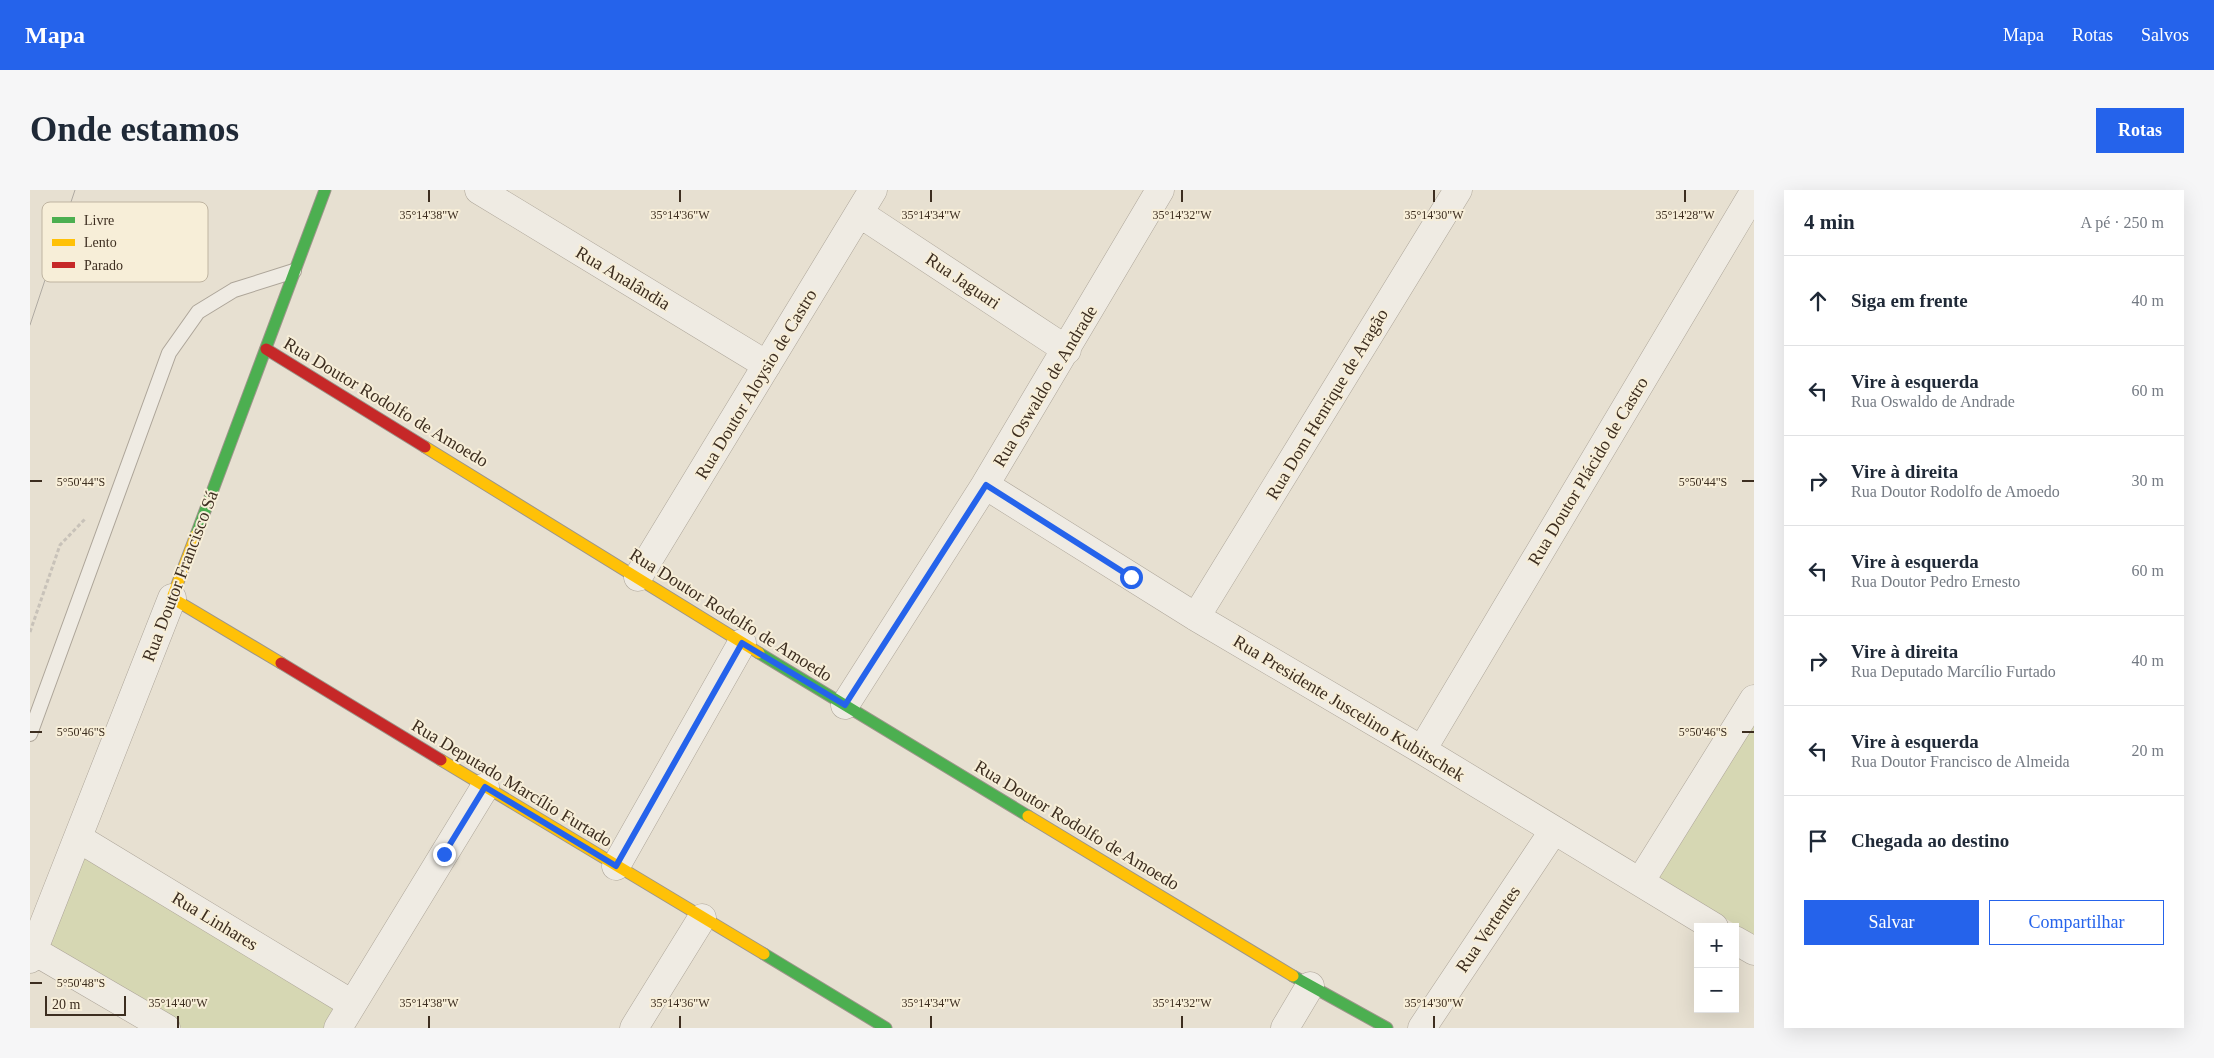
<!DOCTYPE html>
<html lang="pt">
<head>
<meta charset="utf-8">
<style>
  :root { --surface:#fff; --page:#f6f6f7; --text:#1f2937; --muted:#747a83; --line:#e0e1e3; --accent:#2563eb }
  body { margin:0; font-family:Georgia,serif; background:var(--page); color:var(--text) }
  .controls { position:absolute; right:15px; bottom:15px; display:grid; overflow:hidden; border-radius:0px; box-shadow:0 5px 20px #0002 }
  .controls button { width:45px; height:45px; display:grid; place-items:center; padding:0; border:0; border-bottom:1px solid var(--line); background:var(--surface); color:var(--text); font:25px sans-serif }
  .scale { position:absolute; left:15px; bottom:12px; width:81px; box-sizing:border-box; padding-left:5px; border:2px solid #3d2e20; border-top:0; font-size:14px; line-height:18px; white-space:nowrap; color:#3d2e20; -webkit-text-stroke:4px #f7eed8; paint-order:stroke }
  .stop { position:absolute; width:15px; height:15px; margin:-11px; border:4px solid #2563eb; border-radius:50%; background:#fff }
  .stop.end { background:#2563eb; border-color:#fff; box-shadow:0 1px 5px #0008 }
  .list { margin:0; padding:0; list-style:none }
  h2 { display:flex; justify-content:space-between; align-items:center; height:65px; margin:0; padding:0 20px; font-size:21px }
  h2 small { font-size:16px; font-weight:400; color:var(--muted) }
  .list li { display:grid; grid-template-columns:32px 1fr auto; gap:15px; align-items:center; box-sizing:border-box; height:90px; padding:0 20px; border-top:1px solid var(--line) }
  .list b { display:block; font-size:19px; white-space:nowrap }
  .list p { margin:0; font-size:16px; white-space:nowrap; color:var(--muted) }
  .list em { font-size:16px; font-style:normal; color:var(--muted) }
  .actions { display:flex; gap:10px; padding:15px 20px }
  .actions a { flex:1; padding:11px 0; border:1px solid var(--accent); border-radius:0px; text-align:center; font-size:18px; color:var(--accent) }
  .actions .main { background:var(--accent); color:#fff }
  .icon { flex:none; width:28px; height:28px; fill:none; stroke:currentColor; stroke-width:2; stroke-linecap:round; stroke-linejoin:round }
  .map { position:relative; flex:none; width:1724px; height:838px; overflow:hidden; border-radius:0px }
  header { display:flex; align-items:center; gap:30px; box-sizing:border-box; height:70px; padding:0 25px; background:var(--accent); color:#fff }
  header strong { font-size:24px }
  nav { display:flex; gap:28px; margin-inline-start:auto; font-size:18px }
  .intro { display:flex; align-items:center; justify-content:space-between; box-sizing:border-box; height:120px; padding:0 30px }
  h1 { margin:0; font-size:35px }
  .button { padding:12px 22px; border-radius:0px; background:var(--accent); color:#fff; font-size:18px; font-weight:700 }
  main { display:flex; gap:30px; padding:0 30px }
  aside { flex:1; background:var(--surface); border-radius:0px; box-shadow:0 5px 20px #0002 }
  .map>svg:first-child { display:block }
</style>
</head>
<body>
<header>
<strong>Mapa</strong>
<nav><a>Mapa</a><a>Rotas</a><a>Salvos</a></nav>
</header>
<div class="intro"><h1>Onde estamos</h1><a class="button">Rotas</a></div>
<main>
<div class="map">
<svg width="1724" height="838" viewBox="0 0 1724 838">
  <rect width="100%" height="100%" fill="#e7e0d1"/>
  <!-- green -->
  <path fill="#d6d7b3" d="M1724 522V746L1618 681Z
    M52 661 310 815 296 838H152L15 756Z"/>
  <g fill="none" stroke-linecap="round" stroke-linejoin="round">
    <!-- lane casing -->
    <g stroke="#ada599" stroke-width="16">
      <path id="lane" d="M0 544 139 163 168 122 204 100 264 81"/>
    </g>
    <!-- street casing -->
    <g stroke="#ada599" stroke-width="29">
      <path id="street" d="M449 0 737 175
        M829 23 1037 160
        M955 295 1166 427 1392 560 1684 737
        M608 387 843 0
        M1166 427 1428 0
        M815 515 955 295 1130 0
        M1392 560 1724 2
        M48 648 322 814
        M586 676 712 453
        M1610 692 1724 509
        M1705 750 1724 761
        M4 761 136 838
        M0 769 142 408
        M308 838 455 597
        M604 838 672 728
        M1255 838 1280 796
        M1392 838 1524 640"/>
    </g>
    <!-- fast casing -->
    <g stroke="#9c958a" stroke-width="13">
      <path id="fast" d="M166 345 295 0
        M729 463 998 626
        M734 764 856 838
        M1263 786 1357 838"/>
    </g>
    <!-- slow casing -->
    <g stroke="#9c958a" stroke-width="13">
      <path id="slow" d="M395 257 729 463
        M166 345 142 408 251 473
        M411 570 734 764
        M998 626 1263 786"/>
    </g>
    <!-- jam casing -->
    <g stroke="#9c958a" stroke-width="13">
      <path id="jam" d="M236 159 395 257
        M251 473 411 570"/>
    </g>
    <!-- path -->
    <path stroke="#c8c2b9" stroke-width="3" stroke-dasharray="4 2.5" stroke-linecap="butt" d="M0 442 30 355 55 329"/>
    <!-- lane -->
    <use href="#lane" stroke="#efebe3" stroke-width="14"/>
    <!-- street -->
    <use href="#street" stroke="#efebe3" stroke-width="28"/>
    <!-- fast -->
    <use href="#fast" stroke="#4caf50" stroke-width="11"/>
    <!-- slow -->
    <use href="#slow" stroke="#ffc107" stroke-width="11"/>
    <!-- jam -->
    <use href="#jam" stroke="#c62828" stroke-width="11"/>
    <!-- tram -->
    <path stroke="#afaaa2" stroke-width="1" d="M0 135 45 0"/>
  </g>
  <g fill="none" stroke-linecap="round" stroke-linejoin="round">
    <!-- route -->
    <path stroke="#2563eb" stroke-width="6" d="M414 664 455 597 586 676 712 453 815 515 956 295 1101 387"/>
  </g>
  <!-- ticks -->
  <path fill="none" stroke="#3d2e20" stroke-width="2" d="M399 0V12M650 0V12M901 0V12M1152 0V12M1404 0V12M1655 0V12M0 291H12M1712 291H1724M0 542H12M1712 542H1724M0 793H12M148 826V838M399 826V838M650 826V838M901 826V838M1152 826V838M1404 826V838"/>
  <g text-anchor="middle" stroke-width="4" stroke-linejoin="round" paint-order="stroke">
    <!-- street labels -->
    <g font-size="18" fill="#3d2e20" stroke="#f7eed8">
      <text transform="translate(593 88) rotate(31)" y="6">Rua Analândia</text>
      <text transform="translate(933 91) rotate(34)" y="6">Rua Jaguari</text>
      <text transform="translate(726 194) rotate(-59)" y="6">Rua Doutor Aloysio de Castro</text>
      <text transform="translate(1015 196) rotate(-59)" y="6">Rua Oswaldo de Andrade</text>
      <text transform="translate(356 212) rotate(31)" y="6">Rua Doutor Rodolfo de Amoedo</text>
      <text transform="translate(1297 214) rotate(-59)" y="6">Rua Dom Henrique de Aragão</text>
      <text transform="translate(1558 281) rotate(-59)" y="6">Rua Doutor Plácido de Castro</text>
      <text transform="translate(150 386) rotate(-69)" y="6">Rua Doutor Francisco Sá</text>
      <text transform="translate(701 425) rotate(32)" y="6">Rua Doutor Rodolfo de Amoedo</text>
      <text transform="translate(1319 518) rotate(31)" y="6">Rua Presidente Juscelino Kubitschek</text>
      <text transform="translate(482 593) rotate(31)" y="6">Rua Deputado Marcílio Furtado</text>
      <text transform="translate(1047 635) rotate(31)" y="6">Rua Doutor Rodolfo de Amoedo</text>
      <text transform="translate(185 731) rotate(31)" y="6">Rua Linhares</text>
      <text transform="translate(1458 739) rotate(-56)" y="6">Rua Vertentes</text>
    </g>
  </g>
  <!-- legend -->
  <rect x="12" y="12" width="166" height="80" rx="8" fill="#f7eed8" stroke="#bfb4a1" stroke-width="1"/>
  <rect x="22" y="27" width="23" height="6" fill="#4caf50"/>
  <rect x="22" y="49" width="23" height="7" fill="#ffc107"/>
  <rect x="22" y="72" width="23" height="6" fill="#c62828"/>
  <g font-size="14" fill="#3d2e20">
    <text x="54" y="35">Livre</text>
    <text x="54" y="57">Lento</text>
    <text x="54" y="80">Parado</text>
  </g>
  <g font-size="12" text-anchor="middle" fill="#3d2e20" stroke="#f7eed8" stroke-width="4" stroke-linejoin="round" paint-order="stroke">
    <text x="399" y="29">35°14'38"W</text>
    <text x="650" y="29">35°14'36"W</text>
    <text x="901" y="29">35°14'34"W</text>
    <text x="1152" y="29">35°14'32"W</text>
    <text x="1404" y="29">35°14'30"W</text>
    <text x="1655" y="29">35°14'28"W</text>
    <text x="51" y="296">5°50'44"S</text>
    <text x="1673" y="296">5°50'44"S</text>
    <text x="51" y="546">5°50'46"S</text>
    <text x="1673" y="546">5°50'46"S</text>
    <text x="51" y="797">5°50'48"S</text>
    <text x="148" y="817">35°14'40"W</text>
    <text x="399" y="817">35°14'38"W</text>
    <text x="650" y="817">35°14'36"W</text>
    <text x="901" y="817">35°14'34"W</text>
    <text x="1152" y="817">35°14'32"W</text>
    <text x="1404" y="817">35°14'30"W</text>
  </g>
</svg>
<div class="controls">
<button>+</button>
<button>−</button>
</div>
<div class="scale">20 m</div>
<div class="stop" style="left:1101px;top:387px"></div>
<div class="stop end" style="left:414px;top:664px"></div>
</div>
<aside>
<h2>4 min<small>A pé · 250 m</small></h2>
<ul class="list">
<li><svg class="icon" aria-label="ahead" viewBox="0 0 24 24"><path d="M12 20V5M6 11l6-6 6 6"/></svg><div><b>Siga em frente</b></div><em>40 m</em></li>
<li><svg class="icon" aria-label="left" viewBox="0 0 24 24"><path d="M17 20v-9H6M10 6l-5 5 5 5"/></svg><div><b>Vire à esquerda</b><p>Rua Oswaldo de Andrade</p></div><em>60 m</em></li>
<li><svg class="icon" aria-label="right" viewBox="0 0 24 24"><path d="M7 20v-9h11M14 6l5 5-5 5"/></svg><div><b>Vire à direita</b><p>Rua Doutor Rodolfo de Amoedo</p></div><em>30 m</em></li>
<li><svg class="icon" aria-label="left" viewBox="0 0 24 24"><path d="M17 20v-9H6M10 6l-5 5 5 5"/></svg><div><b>Vire à esquerda</b><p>Rua Doutor Pedro Ernesto</p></div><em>60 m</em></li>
<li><svg class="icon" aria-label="right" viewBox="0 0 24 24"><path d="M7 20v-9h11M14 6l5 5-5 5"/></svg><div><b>Vire à direita</b><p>Rua Deputado Marcílio Furtado</p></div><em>40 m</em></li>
<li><svg class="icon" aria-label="left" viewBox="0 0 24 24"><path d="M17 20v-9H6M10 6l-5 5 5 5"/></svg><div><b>Vire à esquerda</b><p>Rua Doutor Francisco de Almeida</p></div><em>20 m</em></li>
<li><svg class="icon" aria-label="arrive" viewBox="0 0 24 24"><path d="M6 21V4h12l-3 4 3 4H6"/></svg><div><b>Chegada ao destino</b></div></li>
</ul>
<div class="actions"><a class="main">Salvar</a><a>Compartilhar</a></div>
</aside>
</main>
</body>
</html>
